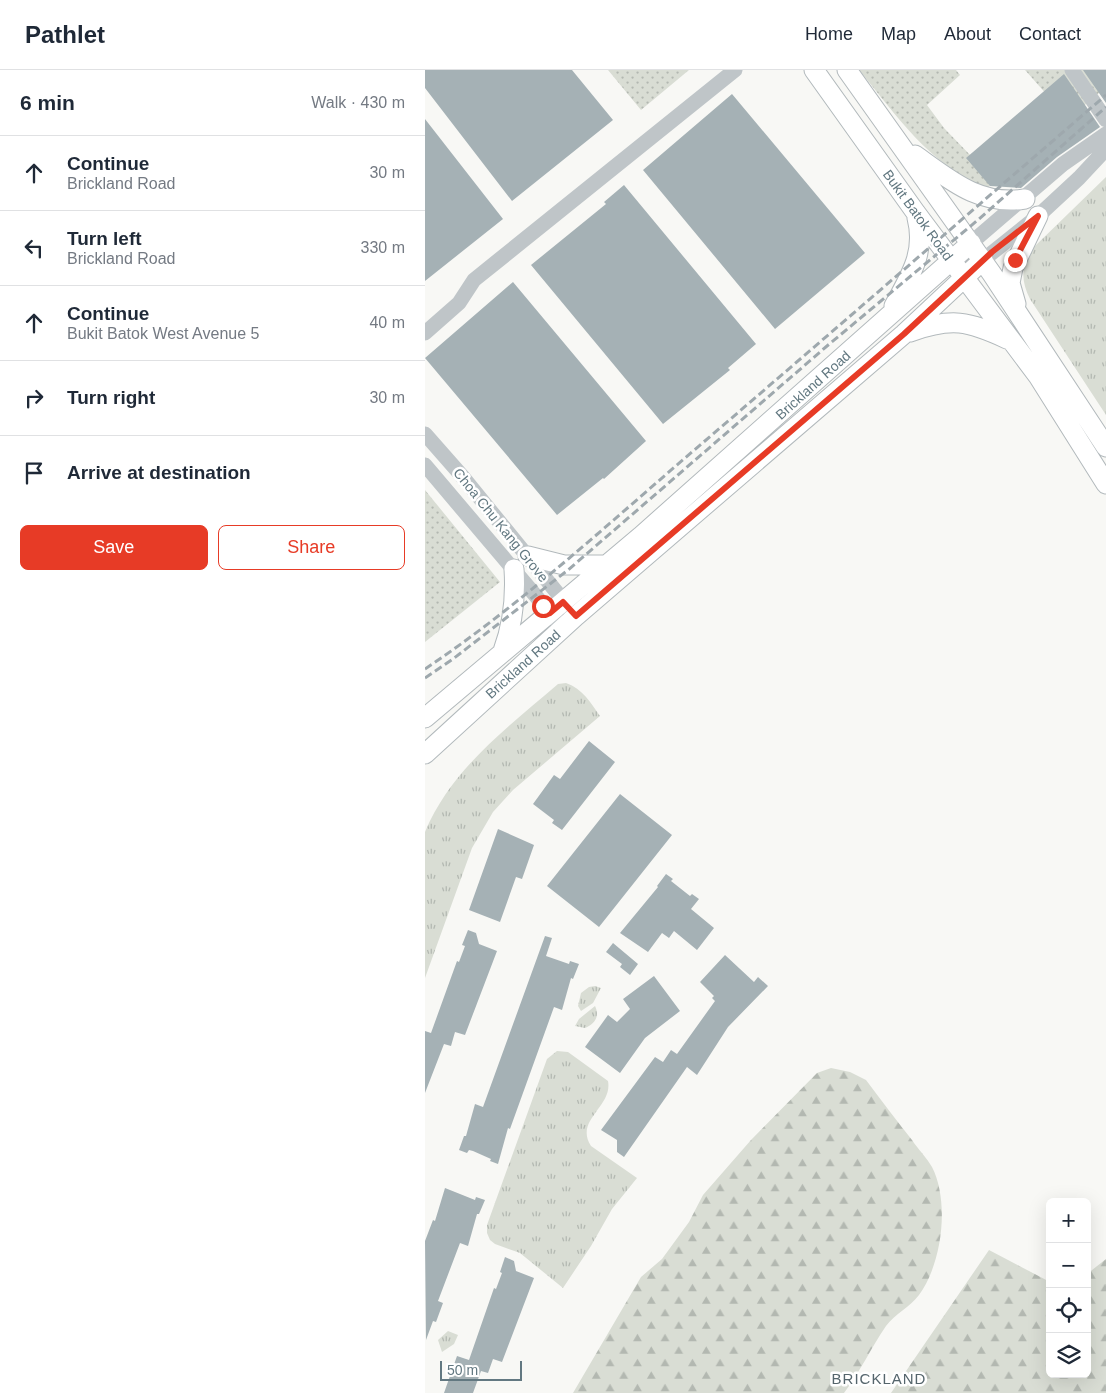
<!DOCTYPE html>
<html lang="en">
<head>
<meta charset="utf-8">
<style>
  :root { --surface:#fff; --page:#f2f2f3; --text:#1f2937; --muted:#747a83; --line:#e0e1e3; --accent:#e73b26 }
  body { margin:0; font-family:Arial,sans-serif; background:var(--page); color:var(--text) }
  .controls { position:absolute; right:15px; bottom:15px; display:grid; overflow:hidden; border-radius:8px; box-shadow:0 5px 20px #0002 }
  .controls button { width:45px; height:45px; display:grid; place-items:center; padding:0; border:0; border-bottom:1px solid var(--line); background:var(--surface); color:var(--text); font:25px sans-serif }
  .scale { position:absolute; left:15px; bottom:12px; width:82px; box-sizing:border-box; padding-left:5px; border:2px solid #627881; border-top:0; font-size:14px; line-height:18px; white-space:nowrap; color:#627881; -webkit-text-stroke:4px #fff; paint-order:stroke }
  .stop { position:absolute; width:15px; height:15px; margin:-11px; border:4px solid #e73b26; border-radius:50%; background:#fff }
  .stop.end { background:#e73b26; border-color:#fff; box-shadow:0 1px 5px #0008 }
  .list { margin:0; padding:0; list-style:none }
  h2 { display:flex; justify-content:space-between; align-items:center; height:65px; margin:0; padding:0 20px; font-size:21px }
  h2 small { font-size:16px; font-weight:400; color:var(--muted) }
  .list li { display:grid; grid-template-columns:32px 1fr auto; gap:15px; align-items:center; box-sizing:border-box; height:75px; padding:0 20px; border-top:1px solid var(--line) }
  .list b { display:block; font-size:19px; white-space:nowrap }
  .list p { margin:0; font-size:16px; white-space:nowrap; color:var(--muted) }
  .list em { font-size:16px; font-style:normal; color:var(--muted) }
  .actions { display:flex; gap:10px; padding:15px 20px }
  .actions a { flex:1; padding:11px 0; border:1px solid var(--accent); border-radius:8px; text-align:center; font-size:18px; color:var(--accent) }
  .actions .main { background:var(--accent); color:#fff }
  .icon { flex:none; width:28px; height:28px; fill:none; stroke:currentColor; stroke-width:2; stroke-linecap:round; stroke-linejoin:round }
  .map { position:relative; flex:none; width:681px; height:1323px; overflow:hidden }
  header { display:flex; align-items:center; gap:30px; box-sizing:border-box; height:70px; padding:0 25px; background:var(--surface); border-bottom:1px solid var(--line) }
  header strong { font-size:24px }
  nav { display:flex; gap:28px; margin-inline-start:auto; font-size:18px }
  main { display:flex }
  aside { flex:1; background:var(--surface) }
  .map>svg:first-child { display:block }
</style>
</head>
<body>
<header>
<strong>Pathlet</strong>
<nav><a>Home</a><a>Map</a><a>About</a><a>Contact</a></nav>
</header>
<main>
<aside>
<h2>6 min<small>Walk · 430 m</small></h2>
<ul class="list">
<li><svg class="icon" aria-label="ahead" viewBox="0 0 24 24"><path d="M12 20V5M6 11l6-6 6 6"/></svg><div><b>Continue</b><p>Brickland Road</p></div><em>30 m</em></li>
<li><svg class="icon" aria-label="left" viewBox="0 0 24 24"><path d="M17 20v-9H6M10 6l-5 5 5 5"/></svg><div><b>Turn left</b><p>Brickland Road</p></div><em>330 m</em></li>
<li><svg class="icon" aria-label="ahead" viewBox="0 0 24 24"><path d="M12 20V5M6 11l6-6 6 6"/></svg><div><b>Continue</b><p>Bukit Batok West Avenue 5</p></div><em>40 m</em></li>
<li><svg class="icon" aria-label="right" viewBox="0 0 24 24"><path d="M7 20v-9h11M14 6l5 5-5 5"/></svg><div><b>Turn right</b></div><em>30 m</em></li>
<li><svg class="icon" aria-label="arrive" viewBox="0 0 24 24"><path d="M6 21V4h12l-3 4 3 4H6"/></svg><div><b>Arrive at destination</b></div></li>
</ul>
<div class="actions"><a class="main">Save</a><a>Share</a></div>
</aside>
<div class="map">
<svg width="681" height="1323" viewBox="0 0 681 1323">
  <defs>
    <pattern id="grass-dots" width="8" height="8" patternUnits="userSpaceOnUse" patternTransform="scale(1.25)"><rect width="8" height="8" fill="#d9ddd4"/><path d="M2 2h.1M6 6h.1" fill="none" stroke="#b3b8b1" stroke-width="1.8" stroke-linecap="round"/></pattern>
    <pattern id="forest-firs" width="22" height="20" patternUnits="userSpaceOnUse" patternTransform="scale(1.25)"><rect width="22" height="20" fill="#d9ddd4"/><path d="M5 1l3.5 6h-7zM16 11l3.5 6h-7z" fill="#b3b8b1"/></pattern>
    <pattern id="park-tufts" width="24" height="20" patternUnits="userSpaceOnUse" patternTransform="scale(1.25)"><rect width="24" height="20" fill="#d9ddd4"/><path d="M3 7l-1-3M5 7V3M7 7l1-3M15 17l-1-3M17 17v-4M19 17l1-3" fill="none" stroke="#b3b8b1"/></pattern>
  </defs>
  <rect width="100%" height="100%" fill="#f8f8f5"/>
  <!-- grass -->
  <path fill="url(#grass-dots)" d="M183 0H264L216 40Z
    M434 0H531L535 5 502 35 519 58 549 89 623 26 600 0H681V17L561 119C503 93 473 47 434 0Z
    M0 420 75 512 0 572Z"/>
  <!-- forest -->
  <path fill="url(#forest-firs)" d="M406 998 425 1002 441 1010C456 1030 471 1050 487 1070 493 1079 502 1088 507 1097 525 1132 517 1194 494 1225 485 1237 470 1244 461 1256 446 1278 435 1302 419 1323H148L216 1207 237 1189 264 1152 278 1125 326 1070 392 1003Z
    M564 1180 625 1212V1304H662V1204L681 1189V1323H466Z"/>
  <!-- park -->
  <path fill="url(#park-tufts)" d="M681 107V345L605 229C595 209 596 194 610 176Z
    M141 613C158 619 165 632 175 646L88 720 68 742 47 778 0 908V762C27 698 82 658 133 614Z
    M170 916 176 918 168 933 156 941 153 936 156 923 164 917Z
    M170 936C175 946 170 954 160 958L150 956 154 949Z
    M132 981 143 982 183 1011C188 1037 149 1050 166 1076L212 1108 187 1139 166 1176 138 1218 95 1183 70 1174 65 1170 62 1163V1155L122 989Z
    M23 1261 33 1265 29 1274 17 1282 13 1270Z"/>
  <!-- building -->
  <path fill="#a5b1b5" d="M0 0H147L188 50 87 131 0 18Z
    M658 0H681V33Z
    M639 4 675 57 632 87 596 118 565 116 541 88Z
    M307 24 440 183 350 259 218 100Z
    M0 49 78 149 0 211Z
    M199 115 331 274 303 298 305 300 238 354 106 195 181 134 179 132Z
    M88 212 221 371 179 409 178 408 132 445 0 288Z
    M164 671 190 692 137 760 127 753 129 750 108 734 129 705 135 709Z
    M195 724 247 765 174 857 122 816Z
    M73 759 109 775 97 809 91 807 75 852 44 840Z
    M241 804 248 809 246 811 265 826 267 824 274 829 266 839 289 858 272 880 249 861 244 868 237 863 223 882 195 863 233 817 232 816Z
    M43 860 51 863 54 874 72 881 40 965 30 962 26 976 19 974 0 1023V961L6 963 32 891 34 892 40 876 37 875Z
    M120 866 127 868 121 886 144 894 145 891 154 894 148 909 146 908 137 940 129 937 85 1059 83 1058 73 1094 65 1091 66 1089 48 1081 44 1080 42 1083 34 1080 39 1066H41L50 1034 58 1037Z
    M188 873 213 894 205 905 195 897 197 894 181 882Z
    M300 885 329 912 333 907 343 916 303 957 272 1005 262 997 199 1087 192 1082V1070L176 1060 230 987 238 992 246 980 252 984 290 931 287 928 289 926 275 912Z
    M229 906 255 941 220 968 195 1003 160 977 183 945 192 952 205 939 198 929Z
    M20 1118 50 1130 51 1127 60 1130 54 1144H52L43 1176 35 1173 13 1231 18 1233 11 1252 8 1251 1 1270 0 1171 8 1150 10 1151Z
    M80 1187 89 1191 91 1201 109 1208 77 1292 68 1289 63 1303 56 1301 48 1323H19L32 1286 44 1290 69 1218 71 1219 77 1203 75 1202Z"/>
  <g fill="none" stroke-linecap="round" stroke-linejoin="round">
    <!-- major casing -->
    <g stroke="#b2b9bc" stroke-width="21">
      <path id="major" d="M389 0 491 143 613 306 681 414
        M422 0 567 204 681 377
        M490 85C525 110 554 136 600 129
        M591 234 585 213 588 198 613 146
        M469 236C485 206 501 183 492 148
        M485 262C527 247 543 251 582 269
        M103 486 139 495H182
        M78 581C88 554 91 529 89 499
        M0 648 216 466 546 173
        M0 684 151 546 479 264 558 190"/>
    </g>
    <!-- minor -->
    <path stroke="#bfc5c8" stroke-width="15" d="M647 0 681 50
      M546 173 638 94 681 64
      M558 190 613 146 654 108 681 79
      M0 263 34 233 49 210 310 0
      M0 364 37 406 151 546
      M0 395 138 558"/>
    <!-- major -->
    <use href="#major" stroke="#fff" stroke-width="19"/>
    <!-- rail -->
    <path stroke="#9ea8ad" stroke-width="3" stroke-dasharray="8 4" stroke-linecap="butt" d="M0 599C93 537 182 455 267 382 406 263 543 144 681 25
      M0 608 28 589 143 500 402 276 554 149 681 37"/>
  </g>
  <g fill="none" stroke-linecap="round" stroke-linejoin="round">
    <!-- route -->
    <path stroke="#e73b26" stroke-width="6" d="M118 536 125 543 138 532 151 546 479 264 567 182 613 146 590 190"/>
  </g>
  <g text-anchor="middle" stroke-width="5" stroke-linejoin="round" paint-order="stroke">
    <!-- street labels -->
    <g font-size="14" fill="#627881" stroke="#fff">
      <text transform="translate(493 145) rotate(54)" y="5">Bukit Batok Road</text>
      <text transform="translate(388 315) rotate(-42)" y="5">Brickland Road</text>
      <text transform="translate(76 455) rotate(51)" y="5">Choa Chu Kang Grove</text>
      <text transform="translate(98 594) rotate(-42)" y="5">Brickland Road</text>
    </g>
    <!-- neighbourhood labels -->
    <g font-size="15" letter-spacing="1" fill="#55656c" stroke="#fff">
      <text x="454" y="1314">BRICKLAND</text>
    </g>
  </g>
</svg>
<div class="controls">
<button>+</button>
<button>−</button>
<button><svg class="icon" aria-label="locate" viewBox="0 0 24 24"><circle cx="12" cy="12" r="6"/><path d="M12 2v4M12 18v4M2 12h4M18 12h4"/></svg></button>
<button><svg class="icon" aria-label="layers" viewBox="0 0 24 24"><path d="M12 4l9 5-9 5-9-5zM3 14l9 5 9-5"/></svg></button>
</div>
<div class="scale">50 m</div>
<div class="stop" style="left:118px;top:536px"></div>
<div class="stop end" style="left:590px;top:190px"></div>
</div>
</main>
</body>
</html>
